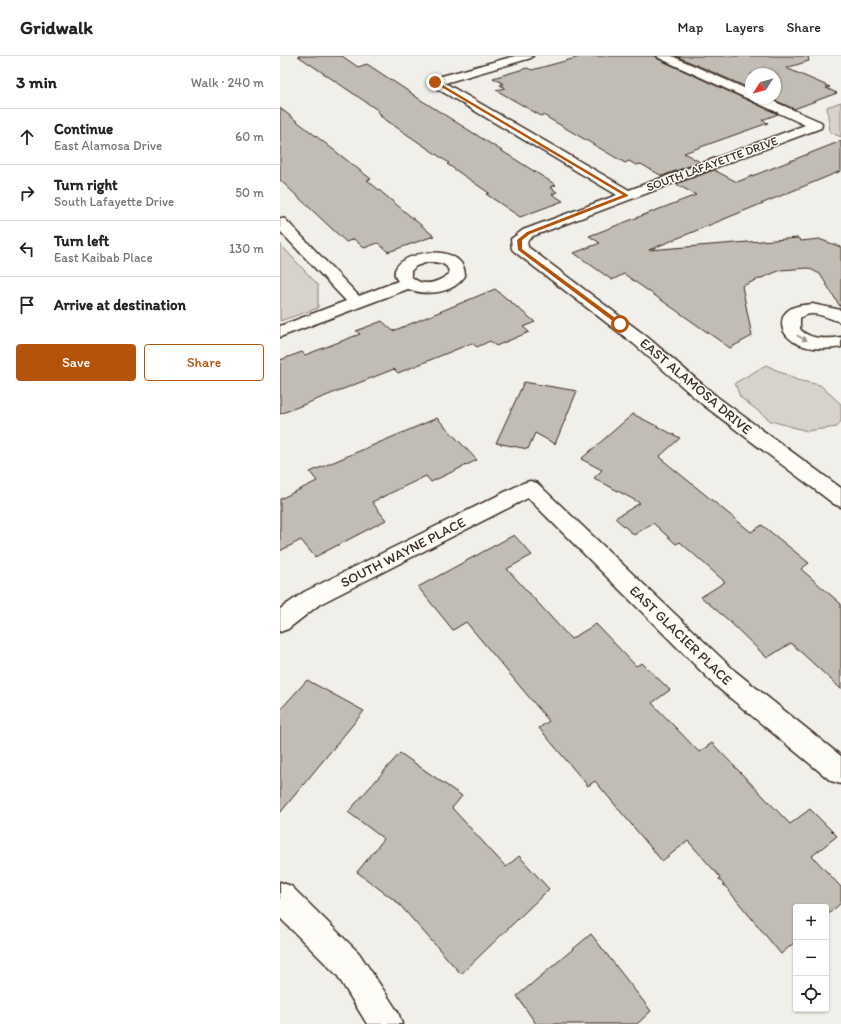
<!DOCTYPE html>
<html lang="en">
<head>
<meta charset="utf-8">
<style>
  :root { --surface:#fff; --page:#f6f6f6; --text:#222; --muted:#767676; --line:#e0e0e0; --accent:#b45309 }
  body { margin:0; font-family:Itim,sans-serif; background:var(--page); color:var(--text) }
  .controls { position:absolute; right:12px; bottom:12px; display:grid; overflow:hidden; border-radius:4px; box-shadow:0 1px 3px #0004 }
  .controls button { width:36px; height:36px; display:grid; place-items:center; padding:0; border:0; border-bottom:1px solid var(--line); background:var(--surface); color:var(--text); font:20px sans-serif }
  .compass { position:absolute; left:465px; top:12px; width:36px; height:36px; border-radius:50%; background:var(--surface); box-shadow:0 1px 3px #0004; rotate:234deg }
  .stop { position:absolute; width:12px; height:12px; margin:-9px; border:3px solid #b45309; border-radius:50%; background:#fff }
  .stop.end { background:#b45309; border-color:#fff; box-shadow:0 1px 4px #0008 }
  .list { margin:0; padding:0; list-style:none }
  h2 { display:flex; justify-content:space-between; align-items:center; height:52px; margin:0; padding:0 16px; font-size:17px }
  h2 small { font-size:13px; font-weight:400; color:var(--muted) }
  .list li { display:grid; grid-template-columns:26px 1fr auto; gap:12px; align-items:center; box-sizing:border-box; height:56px; padding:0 16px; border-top:1px solid var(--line) }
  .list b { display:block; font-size:15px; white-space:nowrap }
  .list p { margin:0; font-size:13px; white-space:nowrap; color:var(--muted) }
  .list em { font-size:13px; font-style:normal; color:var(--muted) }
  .actions { display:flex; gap:8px; padding:12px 16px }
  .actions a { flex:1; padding:9px 0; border:1px solid var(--accent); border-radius:4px; text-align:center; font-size:14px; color:var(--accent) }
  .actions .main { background:var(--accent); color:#fff }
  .icon { flex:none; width:22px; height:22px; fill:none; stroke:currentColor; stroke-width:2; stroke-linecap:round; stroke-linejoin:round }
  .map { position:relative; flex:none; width:561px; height:968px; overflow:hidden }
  header { display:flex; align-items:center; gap:24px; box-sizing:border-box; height:56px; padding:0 20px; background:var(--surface); border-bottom:1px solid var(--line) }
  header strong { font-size:19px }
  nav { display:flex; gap:22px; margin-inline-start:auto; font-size:14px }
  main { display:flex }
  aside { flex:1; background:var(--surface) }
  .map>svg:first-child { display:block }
</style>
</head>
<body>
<header>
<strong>Gridwalk</strong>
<nav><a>Map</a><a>Layers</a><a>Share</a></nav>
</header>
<main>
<aside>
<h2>3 min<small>Walk · 240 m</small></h2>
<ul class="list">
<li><svg class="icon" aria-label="ahead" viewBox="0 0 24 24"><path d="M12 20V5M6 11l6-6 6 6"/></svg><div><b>Continue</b><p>East Alamosa Drive</p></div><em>60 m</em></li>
<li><svg class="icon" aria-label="right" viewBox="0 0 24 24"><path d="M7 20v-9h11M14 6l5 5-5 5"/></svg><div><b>Turn right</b><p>South Lafayette Drive</p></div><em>50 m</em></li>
<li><svg class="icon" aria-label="left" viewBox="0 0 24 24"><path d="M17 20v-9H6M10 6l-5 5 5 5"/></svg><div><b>Turn left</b><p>East Kaibab Place</p></div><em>130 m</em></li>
<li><svg class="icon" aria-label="arrive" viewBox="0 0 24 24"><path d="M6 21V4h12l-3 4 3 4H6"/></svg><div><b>Arrive at destination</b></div></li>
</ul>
<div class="actions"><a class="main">Save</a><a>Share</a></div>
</aside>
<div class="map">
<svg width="561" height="968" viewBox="0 0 561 968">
  <rect width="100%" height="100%" fill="#f1efea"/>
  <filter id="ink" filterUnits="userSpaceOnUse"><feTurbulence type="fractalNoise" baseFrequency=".025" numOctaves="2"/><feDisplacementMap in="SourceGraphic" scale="8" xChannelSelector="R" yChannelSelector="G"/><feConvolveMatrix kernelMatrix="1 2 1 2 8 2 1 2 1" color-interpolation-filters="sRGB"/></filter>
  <g filter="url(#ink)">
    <!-- green -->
    <path fill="#d7d2cc" stroke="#897e75" d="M561 46V81L550 76 547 51Z
      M0 188 38 229V252L0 265Z
      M486 309 517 324 540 329 561 348V365L557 371 527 375 491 365 460 341 455 327Z"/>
    <!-- building -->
    <path fill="#c1bcb4" stroke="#3b2a1e" d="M18 0H62L78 11 87 8 134 39H133L276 129 270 131 277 136 272 138 283 145 240 161 206 138 209 137 167 108 169 107 100 60 102 59 97 56 99 55Z
      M303 0H376L378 3 498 58 482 64 488 67 404 97 420 106 382 120 361 108 356 109 349 105 345 107 263 59 261 60 216 34 225 32 220 29 224 28 213 22 247 12 252 14Z
      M396 0H528L529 5 506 12 550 31 546 32 557 37 514 53 490 42H495V18H471V33Z
      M0 52 91 123 87 124 154 180 108 196 98 187 84 192 74 183 66 186 0 124Z
      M561 85V115L369 194 518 182 521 185 539 183 561 191V252L540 218 528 212 501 214 462 230 472 280 450 292 344 218 332 224 294 197 320 187 309 180 416 139 396 128 434 114 457 126Z
      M215 233 255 266 243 271 249 276 216 290 210 285 197 291 192 287 118 317 114 313 0 358V304L22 296 25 299 80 278 76 275 102 265 113 275Z
      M244 326 297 335 275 388 255 377 248 393 216 387Z
      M353 358 400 382 379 401 471 476 482 469 529 507 521 513 561 548V633L511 587 487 602 447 563 421 541 445 526 400 486 396 488 373 467 354 479 335 462 360 447 314 422 322 414 301 403Z
      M157 362 197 404 151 426 146 420 92 446 106 464 35 501 21 484 0 495V443L37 425 30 416Z
      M234 479 252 499 227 513 291 583 316 568 356 610 362 607 390 634 372 647 419 696 432 687 510 768 530 753 557 780 532 800 561 831V847L546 860V851H516V885L501 898 439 823 440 821 408 785 382 805 315 725 308 730 259 672 269 665 186 566 173 574 138 531Z
      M27 624 84 655 0 757V654Z
      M120 697 182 740 172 752 226 811 239 800 269 833 181 918 118 847 77 816 104 783 68 756Z
      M311 878 371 955 357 968H256L237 940Z"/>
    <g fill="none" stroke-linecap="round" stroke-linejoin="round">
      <!-- minor casing -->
      <g stroke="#3b2a1e" stroke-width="3">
        <path id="minor" d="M235 0H253L251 2 165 27 349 134 525 69 379 2 377 0H392L471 35V42H486L541 66 542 69 541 72 253 180 247 185 248 191 366 280 436 340 561 432V451L554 448 422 348 354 288 235 196 232 193 231 183 243 174 337 139 151 29 149 26 151 23Z
          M0 162 5 163 79 240 118 225C97 199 185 179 185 220 173 238 147 240 128 233L0 281V270L66 245 0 175ZM148 206C158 206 169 207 169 218 157 227 143 232 131 220V215L136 210Z
          M532 248 561 254V266C549 263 532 252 520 262V273C529 284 548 283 561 281V291C546 294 521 294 509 282 500 274 499 260 510 253 516 249 525 249 532 248Z
          M250 425 257 427 455 615 561 700V728L551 725 437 631 248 442 40 548 8 573 0 576V553L24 536 243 427Z
          M0 826 11 830 79 897 118 956 122 968H87L57 919 0 862Z"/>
      </g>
      <!-- minor -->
      <use href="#minor" fill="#fdfcf7" fill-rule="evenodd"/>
    </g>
    <!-- one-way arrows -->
    <defs><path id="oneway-solid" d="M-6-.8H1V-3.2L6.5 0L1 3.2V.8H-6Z"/></defs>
    <use fill="#9c938a" href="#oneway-solid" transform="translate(522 282) rotate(27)"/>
  </g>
  <!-- route -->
  <path fill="#b45309" d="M156 25 348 139V140L250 178 242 184V193L342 267V269H338L238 194 237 184 247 176 343 139 153 26Z"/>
  <g text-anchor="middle" stroke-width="3" stroke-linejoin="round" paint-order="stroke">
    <!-- far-street labels -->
    <g font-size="12" fill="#3b2a1e" stroke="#fdfcf7">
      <text transform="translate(432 108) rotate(-20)" y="4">SOUTH LAFAYETTE DRIVE</text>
    </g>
    <!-- street labels -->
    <g font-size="14" fill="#3b2a1e" stroke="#fdfcf7">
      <text transform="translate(416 330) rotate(40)" y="5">EAST ALAMOSA DRIVE</text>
      <text transform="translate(123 496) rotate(-27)" y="5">SOUTH WAYNE PLACE</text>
      <text transform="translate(401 579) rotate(44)" y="5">EAST GLACIER PLACE</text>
    </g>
  </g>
</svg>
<div class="controls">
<button>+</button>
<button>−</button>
<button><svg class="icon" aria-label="locate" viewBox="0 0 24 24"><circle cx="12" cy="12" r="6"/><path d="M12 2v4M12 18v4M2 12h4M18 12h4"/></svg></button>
</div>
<svg class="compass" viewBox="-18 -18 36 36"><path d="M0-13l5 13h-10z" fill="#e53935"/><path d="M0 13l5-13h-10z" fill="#767676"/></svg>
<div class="stop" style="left:340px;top:268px"></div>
<div class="stop end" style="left:155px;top:26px"></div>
</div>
</main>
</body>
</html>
